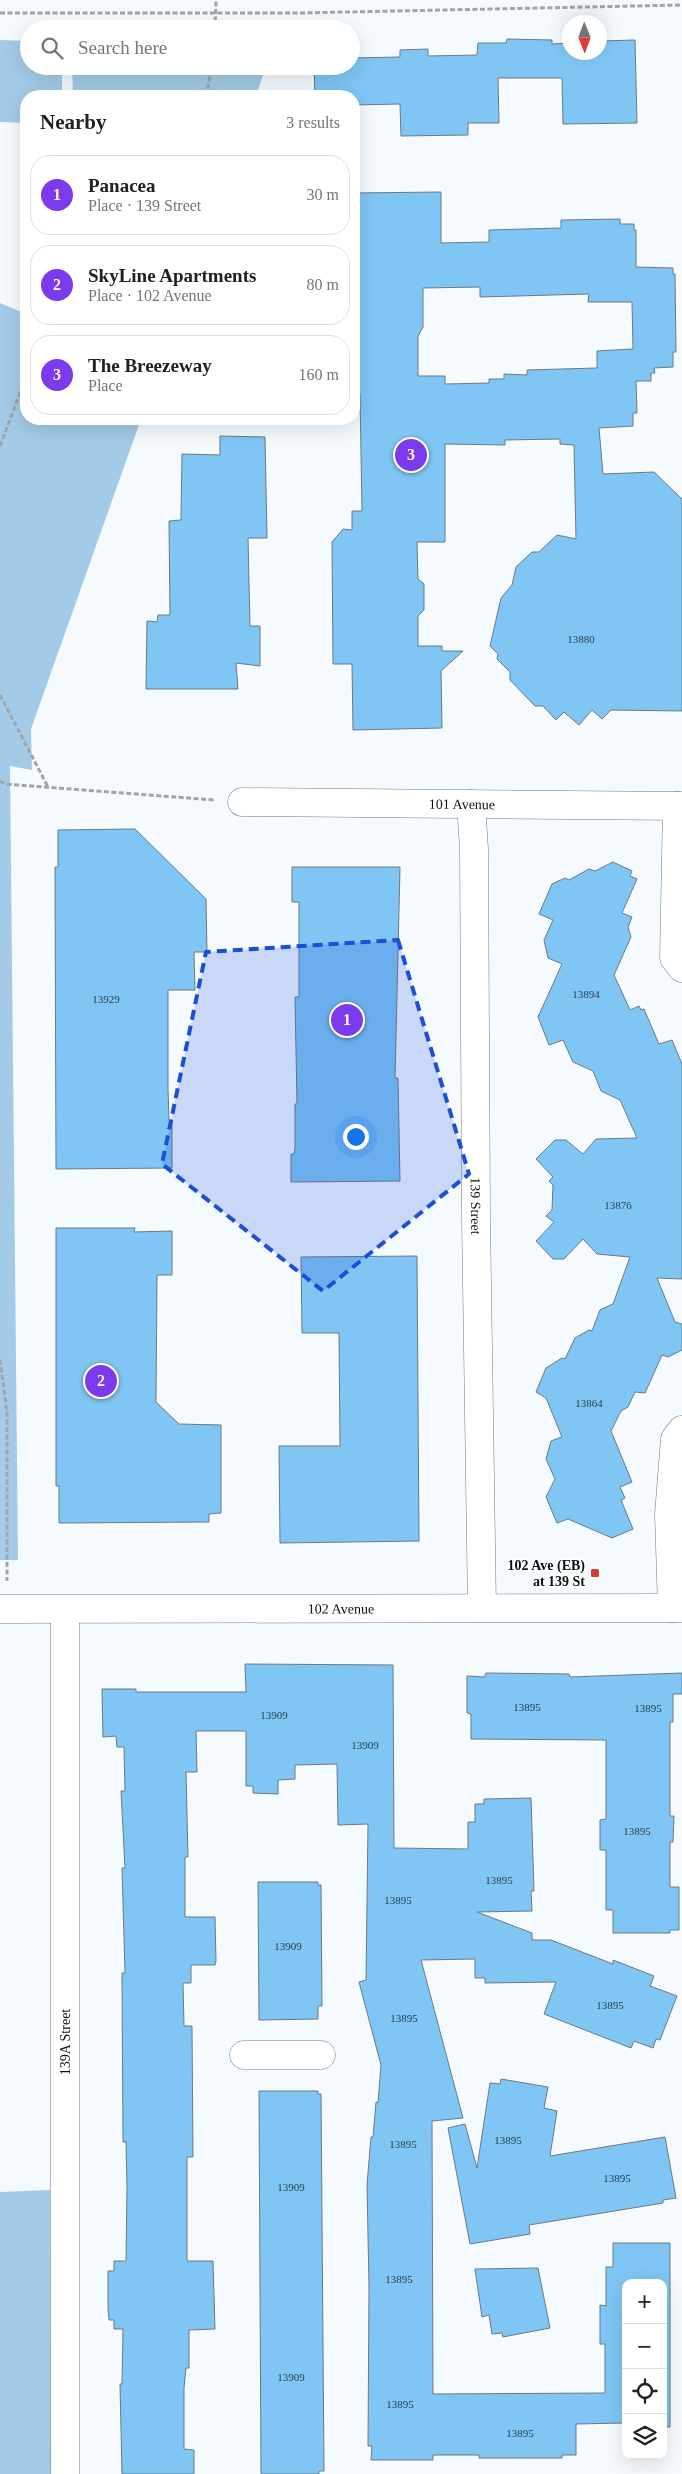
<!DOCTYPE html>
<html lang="en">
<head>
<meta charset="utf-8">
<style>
  :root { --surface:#fff; --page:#f6f6f6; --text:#202124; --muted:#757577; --line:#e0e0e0; --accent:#7c3aed }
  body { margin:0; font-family:Georgia,serif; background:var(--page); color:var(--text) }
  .controls { position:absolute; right:15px; bottom:15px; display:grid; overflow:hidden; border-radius:10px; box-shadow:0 5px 20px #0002 }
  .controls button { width:45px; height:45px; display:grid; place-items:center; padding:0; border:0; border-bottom:1px solid var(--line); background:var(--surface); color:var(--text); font:25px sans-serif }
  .compass { position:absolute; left:562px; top:15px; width:45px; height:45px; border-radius:50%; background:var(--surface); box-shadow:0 5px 20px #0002; rotate:179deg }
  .you { position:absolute; left:355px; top:1136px; width:18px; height:18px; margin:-12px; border:4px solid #fff; border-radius:50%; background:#1a73e8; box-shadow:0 0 0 8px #1a73e833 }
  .badge { display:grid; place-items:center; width:32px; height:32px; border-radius:50%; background:var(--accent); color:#fff; font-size:16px; font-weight:700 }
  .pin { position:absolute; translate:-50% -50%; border:2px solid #fff; box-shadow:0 1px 5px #0006 }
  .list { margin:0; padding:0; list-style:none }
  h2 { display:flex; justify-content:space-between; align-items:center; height:65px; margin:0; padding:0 20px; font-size:21px }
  h2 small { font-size:16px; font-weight:400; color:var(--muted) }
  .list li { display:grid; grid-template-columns:32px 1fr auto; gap:15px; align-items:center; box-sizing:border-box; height:80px; margin:0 10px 10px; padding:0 10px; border:1px solid var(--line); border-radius:20px }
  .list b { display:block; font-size:19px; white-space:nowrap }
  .list p { margin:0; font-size:16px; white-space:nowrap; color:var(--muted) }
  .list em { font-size:16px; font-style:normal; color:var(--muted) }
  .icon { flex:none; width:28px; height:28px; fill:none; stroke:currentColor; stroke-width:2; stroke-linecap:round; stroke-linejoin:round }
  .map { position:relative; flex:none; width:682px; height:2474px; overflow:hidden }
  .search { position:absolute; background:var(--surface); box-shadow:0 5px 20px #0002; left:20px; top:20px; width:340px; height:55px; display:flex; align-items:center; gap:12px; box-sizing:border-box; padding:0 18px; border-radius:28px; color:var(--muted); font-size:19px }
  .panel { position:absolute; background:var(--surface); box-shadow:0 5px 20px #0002; left:20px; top:90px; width:340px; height:335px; border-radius:20px }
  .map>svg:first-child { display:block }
</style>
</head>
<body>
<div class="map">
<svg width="682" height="2474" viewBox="0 0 682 2474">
  <rect width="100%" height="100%" fill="#f4fafe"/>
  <!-- green -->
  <path fill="#a3cbe7" d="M282 23 280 29H211Z
    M0 40 29 41V66H62V96H26V123L0 122Z
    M72 66H266L256 96H73Z
    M0 303 26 314V419H141L31 729 32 770 10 766 18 1560H0Z
    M50 2190 51 2474H0V2192Z"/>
  <!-- building -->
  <path fill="#7fc6f4" stroke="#6d7981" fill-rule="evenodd" d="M507 39 552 40V44L570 43V52H600V41L635 40 637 123 563 124 562 78H498L499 123H468V135L401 136 400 104 354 105V96H315L314 66H351V58L400 57V50L428 49V56L477 55 478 43H506Z
    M441 192V243L489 242V230L561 228V220L620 219V224H634V230H636V267L673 268V274H675L676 352H673V367L654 368 655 373H651V381H636L637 413H633V426L599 428 603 474 654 472 682 499V711L611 710 602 719 592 710 579 725 564 712 556 720 543 706H535L510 680V672L497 659 498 654 490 646 501 598 512 585 516 567 532 552H539L557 535 576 539 574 445 560 444V439L505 440V445L445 444V542H417L418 579 424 584V610L418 616V646H442V651H463L441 671 442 728 353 730 352 664H333L332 542 343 529 352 530V511H362L360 394H355L354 382V193ZM480 287V297L589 294 588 302H632L633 349 597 351V368L527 370V375L504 374V379H489V383L445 384V376H418V336L423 327V288Z
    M220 436 265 437 267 538H248L250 626H260V666L236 663 238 689H146L147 621 157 622 158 615H170L169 521 181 520 182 454 220 455Z
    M135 829 206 899 207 952H194L195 990H168V1088L169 1120H172V1168L56 1169 55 867H58V830Z
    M613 862 632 871 630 876 637 879 622 913 632 917 628 927 631 937 614 975 630 1010 639 1006 641 1010 644 1009 659 1044 672 1040 682 1064V1279L657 1278 675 1322 682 1324V1350L668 1357 662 1355 645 1393 635 1392 628 1407 621 1411 611 1431 632 1482 620 1487 625 1498 621 1500 633 1529 612 1538 568 1519 557 1523 546 1497 555 1479 546 1459 551 1441 562 1437 546 1398 536 1392 546 1368 562 1358 565 1359 575 1338 589 1330 592 1331 600 1310 613 1304 630 1257 597 1254 583 1239 564 1259H553L536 1241 554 1222 546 1216 552 1210 553 1185 549 1181 553 1177 536 1159 555 1140H566L583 1154 596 1139 637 1138 620 1100 601 1091 593 1071 573 1062 563 1040 549 1045 538 1017 562 964 548 958 544 940 553 920 539 914 552 884 565 878 569 880 589 869 595 871Z
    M292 867H400L395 1078H398L400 1181 291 1182V1154H294L295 1147V1104H297L295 997H299V902H292Z
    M56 1228H135L134 1232 172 1231V1275H157L156 1402 179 1424 221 1425V1513L209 1514V1522L59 1523V1486H56Z
    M417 1256 419 1541 280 1543 279 1446H340L339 1333H302L301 1257Z
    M245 1664 393 1665 394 1848 468 1849V1822H475V1804H484V1799L531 1798 534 1891H531L532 1911 477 1912 532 1933V1940H551L613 1964V1960L654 1976 650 1986 677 1996 660 2040 656 2039 653 2048 634 2041 631 2048 544 2014 556 1982 485 1983V1978H475V1959L421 1960 463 2118 432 2121 433 2394 605 2393V2344H600V2305L606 2306V2267H613V2243H670V2427H663V2283H626V2428H624V2423L576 2424V2455H562V2458H479V2455H433V2460H371L372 2446H368L369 2286 367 2185 371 2137H373L376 2102 378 2103 381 2065 359 1982 366 1980 368 1824 338 1825 337 1764 295 1765V1779L278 1780V1794L253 1793V1786H246V1731H196L197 1772H186L188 1857H185V1917H215L216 1961 215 1965H191V1983H183L184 2026H192L193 2157H187V2261H213L215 2329 189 2330V2368H186L184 2388V2449L194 2450V2474H122L120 2384H122L123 2329H114V2320H109L108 2309V2271H114V2261H126L127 2187 126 2142H123L122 1973H125L122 1868H125L121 1791H125L124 1747H117L116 1736 103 1737 102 1689H136V1692H246Z
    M486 1673 569 1674 570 1677 682 1673V1694H673V1722H670V1816H674L673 1842H670V1887H679V1930H670V1933H613V1910H606V1850H600V1820L606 1819V1740L471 1739V1714L467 1713V1676L484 1677Z
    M258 1882H318V1885H321L322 2006H318V2019L259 2020Z
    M501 2079 548 2087 544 2108 557 2111 550 2156 665 2137 676 2198 663 2200V2203L529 2225 530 2234 470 2244 448 2128 465 2124 477 2168 490 2083 500 2084Z
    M259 2091H318V2094H321L324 2471H319V2474H261Z
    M538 2268 550 2328 503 2337 502 2333 492 2334 489 2315 482 2317 475 2269Z"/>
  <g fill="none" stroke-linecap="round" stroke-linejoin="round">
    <!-- minor casing -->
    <g stroke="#707c85" stroke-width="29">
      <g id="minor">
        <path id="s1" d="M242 802 682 806"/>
        <path id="s2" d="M471 804 474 849 476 1219 482 1608"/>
        <path d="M677 806 674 958 682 968"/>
        <path d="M672 1608 669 1514 675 1439 682 1430"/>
        <path id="s3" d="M0 1609 682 1608"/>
        <path d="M65 1610V2474"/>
        <path d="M244 2055H321"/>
      </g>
    </g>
    <!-- path -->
    <path stroke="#9fa5a8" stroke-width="3" stroke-dasharray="5 2.5" stroke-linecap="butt" d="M0 13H300L682 5
      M215 29 216 0
      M206 96 212 66
      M0 446 26 377
      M0 695 48 787
      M0 781 5 784 214 800
      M0 1360 7 1413V1581"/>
    <!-- minor -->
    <use href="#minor" stroke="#fff" stroke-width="28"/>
  </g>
  <!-- marked area -->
  <path fill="#1d4ed8" fill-opacity="0.2" stroke="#1d4ed8" stroke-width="4" stroke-dasharray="10 6" stroke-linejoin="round" d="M398 940 469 1174 323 1291 162 1164 206 952Z"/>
  <!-- markers -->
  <rect fill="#cd4034" stroke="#fff" stroke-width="2" x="590" y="1568" width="10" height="10" rx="2.5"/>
  <g text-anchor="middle" stroke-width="4" stroke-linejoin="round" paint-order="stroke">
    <!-- number labels -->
    <g font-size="11" fill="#283e4b">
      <text x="581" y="643">13880</text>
      <text x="586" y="998">13894</text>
      <text x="106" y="1003">13929</text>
      <text x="618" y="1209">13876</text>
      <text x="589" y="1407">13864</text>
      <text x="527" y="1711">13895</text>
      <text x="648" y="1712">13895</text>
      <text x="274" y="1719">13909</text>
      <text x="365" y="1749">13909</text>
      <text x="637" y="1835">13895</text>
      <text x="499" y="1884">13895</text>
      <text x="398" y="1904">13895</text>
      <text x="288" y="1950">13909</text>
      <text x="610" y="2009">13895</text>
      <text x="404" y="2022">13895</text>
      <text x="508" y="2144">13895</text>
      <text x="403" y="2148">13895</text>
      <text x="617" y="2182">13895</text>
      <text x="291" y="2191">13909</text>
      <text x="399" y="2283">13895</text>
      <text x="291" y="2381">13909</text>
      <text x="400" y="2408">13895</text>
      <text x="520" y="2437">13895</text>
    </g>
    <!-- street labels -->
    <g font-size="14" fill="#0b1013" stroke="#fff">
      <text dy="5" stroke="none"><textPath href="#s1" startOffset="220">101 Avenue</textPath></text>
      <text dy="5" stroke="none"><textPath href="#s2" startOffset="402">139 Street</textPath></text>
      <text dy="5" stroke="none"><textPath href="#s3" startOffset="341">102 Avenue</textPath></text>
      <text transform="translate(65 2042) rotate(-90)" y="5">139A Street</text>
    </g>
    <!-- poi labels -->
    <g font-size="14" font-weight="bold" fill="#0b1013" stroke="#fff" text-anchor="end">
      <text x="585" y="1570">102 Ave (EB)<tspan x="585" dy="16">at 139 St</tspan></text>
    </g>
  </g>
</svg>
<div class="controls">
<button>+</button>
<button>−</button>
<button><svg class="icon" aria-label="locate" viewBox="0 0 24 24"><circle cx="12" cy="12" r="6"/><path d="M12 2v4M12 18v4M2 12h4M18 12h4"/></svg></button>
<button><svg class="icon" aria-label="layers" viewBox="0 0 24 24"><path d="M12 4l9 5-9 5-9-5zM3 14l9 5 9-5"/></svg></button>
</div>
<svg class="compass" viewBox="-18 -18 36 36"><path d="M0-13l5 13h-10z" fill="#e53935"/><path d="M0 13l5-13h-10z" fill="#757577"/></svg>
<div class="you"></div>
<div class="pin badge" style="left:347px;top:1020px">1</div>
<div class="pin badge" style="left:101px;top:1381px">2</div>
<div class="pin badge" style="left:411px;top:455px">3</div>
<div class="search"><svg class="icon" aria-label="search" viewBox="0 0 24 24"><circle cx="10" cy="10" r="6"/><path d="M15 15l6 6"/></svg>Search here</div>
<section class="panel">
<h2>Nearby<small>3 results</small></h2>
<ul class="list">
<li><span class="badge">1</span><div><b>Panacea</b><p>Place · 139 Street</p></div><em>30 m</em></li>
<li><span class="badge">2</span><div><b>SkyLine Apartments</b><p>Place · 102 Avenue</p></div><em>80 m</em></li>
<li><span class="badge">3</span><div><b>The Breezeway</b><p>Place</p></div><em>160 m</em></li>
</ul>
</section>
</div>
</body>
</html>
